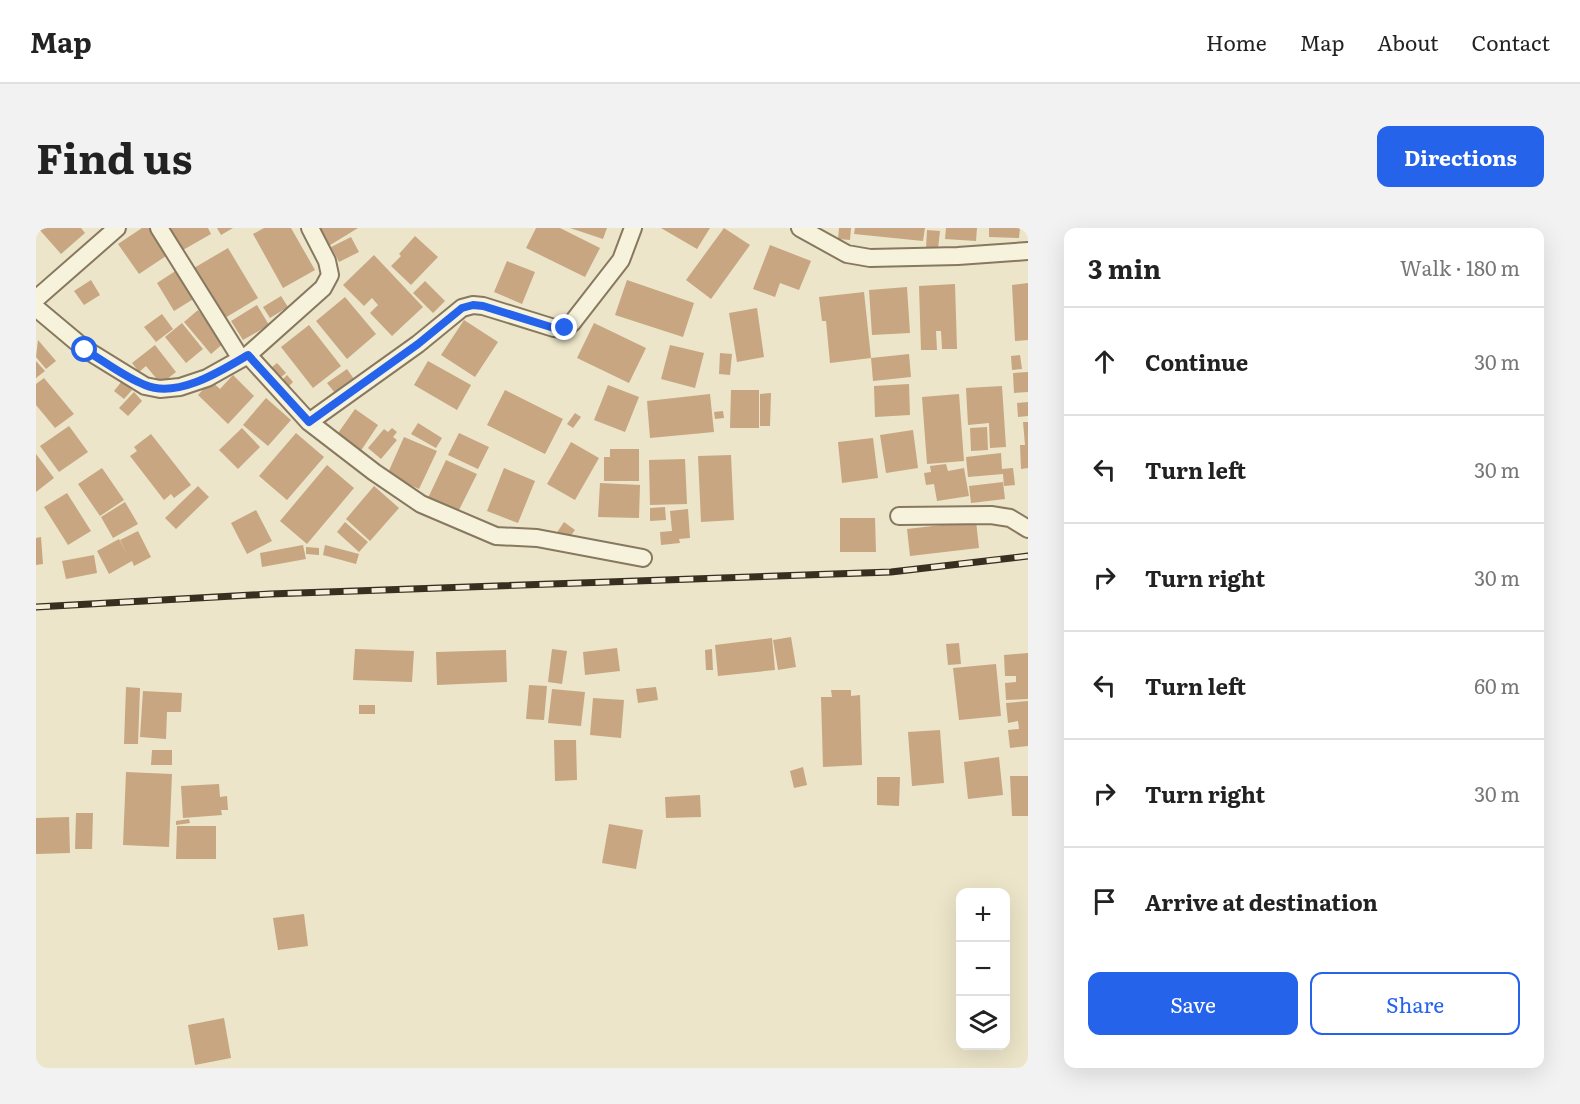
<!DOCTYPE html>
<html lang="en">
<head>
<meta charset="utf-8">
<style>
  :root { --surface:#fff; --page:#f2f2f2; --text:#222; --muted:#767676; --line:#e0e0e0; --accent:#2563eb }
  body { margin:0; font-family:Literata,serif; background:var(--page); color:var(--text) }
  .controls { position:absolute; right:18px; bottom:18px; display:grid; overflow:hidden; border-radius:12px; box-shadow:0 6px 24px #0002 }
  .controls button { width:54px; height:54px; display:grid; place-items:center; padding:0; border:0; border-bottom:2px solid var(--line); background:var(--surface); color:var(--text); font:30px sans-serif }
  .stop { position:absolute; width:18px; height:18px; margin:-14px; border:4px solid #2563eb; border-radius:50%; background:#fff }
  .stop.end { background:#2563eb; border-color:#fff; box-shadow:0 2px 6px #0008 }
  .list { margin:0; padding:0; list-style:none }
  h2 { display:flex; justify-content:space-between; align-items:center; height:78px; margin:0; padding:0 24px; font-size:26px }
  h2 small { font-size:20px; font-weight:400; color:var(--muted) }
  .list li { display:grid; grid-template-columns:39px 1fr auto; gap:18px; align-items:center; box-sizing:border-box; height:108px; padding:0 24px; border-top:2px solid var(--line) }
  .list b { display:block; font-size:22px; white-space:nowrap }
  .list em { font-size:20px; font-style:normal; color:var(--muted) }
  .actions { display:flex; gap:12px; padding:18px 24px }
  .actions a { flex:1; padding:14px 0; border:2px solid var(--accent); border-radius:12px; text-align:center; font-size:21px; color:var(--accent) }
  .actions .main { background:var(--accent); color:#fff }
  .icon { flex:none; width:33px; height:33px; fill:none; stroke:currentColor; stroke-width:2; stroke-linecap:round; stroke-linejoin:round }
  .map { position:relative; flex:none; width:992px; height:840px; overflow:hidden; border-radius:12px }
  header { display:flex; align-items:center; gap:36px; box-sizing:border-box; height:84px; padding:0 30px; background:var(--surface); border-bottom:2px solid var(--line) }
  header strong { font-size:28px }
  nav { display:flex; gap:33px; margin-inline-start:auto; font-size:21px }
  .intro { display:flex; align-items:center; justify-content:space-between; box-sizing:border-box; height:144px; padding:0 36px }
  h1 { margin:0; font-size:42px }
  .button { padding:15px 27px; border-radius:12px; background:var(--accent); color:#fff; font-size:21px; font-weight:700 }
  main { display:flex; gap:36px; padding:0 36px }
  aside { flex:1; background:var(--surface); border-radius:12px; box-shadow:0 6px 24px #0002 }
  .map>svg:first-child { display:block }
</style>
</head>
<body>
<header>
<strong>Map</strong>
<nav><a>Home</a><a>Map</a><a>About</a><a>Contact</a></nav>
</header>
<div class="intro"><h1>Find us</h1><a class="button">Directions</a></div>
<main>
<div class="map">
<svg width="992" height="840" viewBox="0 0 992 840">
  <rect width="100%" height="100%" fill="#ece5c9"/>
  <!-- building -->
  <path fill="#c7a681" d="M2 0H45L49 5 25 26Z
    M106 0H116L133 26 103 46 82 16Z
    M134 0H172L175 6 147 22Z
    M181 0H197L185 7Z
    M228 0H255L279 42 247 60 217 6Z
    M280 0H322L291 19Z
    M500 0H524L564 20 549 49 490 20Z
    M534 0H571L567 11Z
    M625 0H674L661 21Z
    M688 0 714 17 675 71 650 52Z
    M803 0H815L814 12 802 11Z
    M819 0H889L887 13 818 6Z
    M910 0H941L940 13 909 11Z
    M953 0H984L983 10 953 9Z
    M891 2 904 3 902 21 890 20Z
    M379 8 402 29 375 57 355 38 365 28 363 26Z
    M315 9 323 24 303 34 295 19Z
    M734 17 775 33 763 62 744 55 739 69 717 61Z
    M192 20 222 70 189 90 158 40Z
    M338 27 387 79 356 108 334 85 342 77 336 70 328 78 307 57Z
    M471 33 499 44 486 76 458 64Z
    M141 42 159 70 138 83 121 55Z
    M55 52 64 67 48 77 38 63Z
    M591 52 658 75 647 109 579 87Z
    M389 53 409 73 397 85 377 65Z
    M992 55V112L979 113 976 57Z
    M919 56 921 121H906L905 103H900L901 122H885L883 58Z
    M871 59 874 105 836 107 833 62Z
    M828 64 835 130 873 126 875 149 837 153 835 130 794 135 790 93H786L783 69Z
    M245 68 252 79 234 90 227 79Z
    M309 69 340 106 311 131 280 93Z
    M221 77 233 97 207 112 195 93Z
    M721 80 728 129 701 134 693 85Z
    M162 82 189 114 175 126 148 94Z
    M126 86 137 101 120 114 108 99Z
    M428 92 462 114 439 149 405 127Z
    M146 95 167 121 150 135 129 109Z
    M558 95 610 120 593 155 541 130Z
    M273 97 305 138 277 160 245 119Z
    M2 112 20 133 10 141 0 129Z
    M119 117 140 144 125 156 110 138 103 144 96 135Z
    M634 117 668 125 659 160 625 151Z
    M684 125 696 126 694 147 683 146Z
    M984 127 986 141 976 142 975 128Z
    M0 133 9 143 0 150Z
    M392 133 435 157 421 182 378 157Z
    M241 135 250 145 239 154 230 144Z
    M311 141 318 151 299 165 291 155Z
    M992 144V164L978 165 977 145Z
    M197 147 218 168 192 196 162 167 175 153 184 161Z
    M251 147 257 154 252 159 245 153Z
    M8 150 38 186 19 200 0 177V156Z
    M86 153 96 162 88 171 78 163Z
    M873 156 874 187 839 189 838 158Z
    M572 157 603 169 589 204 558 192Z
    M966 158 970 219 954 220 953 195 932 197 930 160Z
    M469 162 527 191 509 226 451 197Z
    M695 162H723V200H694Z
    M98 164 106 173 92 188 83 180Z
    M735 165 734 198H724V166Z
    M674 166 678 204 614 210 611 173Z
    M923 166 928 233 891 236 886 169Z
    M230 170 255 192 232 218 207 197Z
    M992 174V188L982 189 981 175Z
    M319 181 342 197 324 224 300 208Z
    M687 183 688 190 679 191 678 184Z
    M539 185 545 189 537 200 531 196Z
    M987 194H992V240L985 241 984 217H989Z
    M382 195 406 210 400 220 375 206Z
    M33 198 52 224 23 244 4 218Z
    M951 199 952 222 935 223 934 200Z
    M206 200 224 219 202 241 183 222Z
    M356 200 361 204 357 209 361 212 345 231 332 220 348 201 352 204Z
    M877 202 882 240 850 245 844 207Z
    M260 205 288 229 251 272 223 248Z
    M423 205 453 219 442 241 412 227Z
    M115 206 155 257 138 270 135 266 128 272 94 228 101 223 98 219Z
    M368 209 401 223 383 261 351 247Z
    M837 210 842 250 806 255 802 214Z
    M535 214 563 230 539 272 511 256Z
    M574 221H603V253H568V229H574Z
    M965 225 966 241 977 240 979 257 968 258 967 246 932 249 930 229Z
    M0 226 18 250 0 264Z
    M695 227 698 292 665 294 662 228Z
    M649 231 651 276 614 277 613 232Z
    M410 232 441 246 422 284 392 270Z
    M910 236 912 243 928 240 933 268 901 273 898 256 890 257 888 245 895 244 894 238Z
    M291 237 318 260 271 316 244 293Z
    M66 240 88 272 64 288 42 256Z
    M468 240 499 253 482 295 451 283Z
    M967 254 969 271 935 275 933 258Z
    M564 255 604 257 603 290 562 289Z
    M162 258 173 269 140 301 129 290Z
    M338 258 363 280 334 313 310 291Z
    M31 265 55 303 32 317 8 279Z
    M89 274 102 296 77 310 65 289Z
    M629 279 630 292 614 293V280Z
    M652 281 654 310 643 311 644 315 625 317 624 304 636 303 634 283Z
    M220 282 236 313 211 326 195 295Z
    M804 290H839L840 324H804Z
    M940 293 943 320 874 328 871 301Z
    M309 294 332 314 323 324 301 304Z
    M528 294 539 302 530 314 520 306Z
    M102 303 115 329 98 338 96 333 73 346 61 323 83 311 91 326 84 312Z
    M5 309 7 336 0 337V310Z
    M267 317 270 331 226 339 224 325Z
    M289 317 323 326 320 336 287 327Z
    M270 319 283 320V327L270 326Z
    M58 327 61 345 30 351 26 333Z
    M755 409 760 439 742 442 737 412Z
    M736 410 739 442 682 448 679 417Z
    M923 415 925 436 912 437 910 416Z
    M581 420 584 443 549 447 547 424Z
    M319 421 378 423 376 454 317 452Z
    M516 421 531 423 526 456 512 454Z
    M676 421 677 442H670L669 422Z
    M470 422 471 454 401 457 400 424Z
    M992 425V471L970 472 969 455 980 454V448H969L968 427Z
    M960 436 965 488 923 492 917 440Z
    M493 457 511 458 508 492 490 491Z
    M90 459 104 460 102 516H88Z
    M620 459 622 472 602 475 600 461Z
    M516 461 549 464 545 498 512 495Z
    M795 462H815V468L824 467 826 537 787 539 785 469H796Z
    M107 463 146 465 145 484H131L130 511 104 509Z
    M557 470 588 472 585 510 554 507Z
    M992 473V518L974 520 972 502 983 501 982 493 972 495 970 475Z
    M323 477H339V486H323Z
    M904 502 908 555 876 558 872 504Z
    M518 512H540L541 552 519 553Z
    M116 522H136V537H115Z
    M963 529 967 567 932 571 928 534Z
    M767 539 771 557 758 560 754 543Z
    M90 544 136 546 133 619 87 617Z
    M974 548H992V588H976Z
    M841 549H864L863 578 841 577Z
    M183 556 184 569 191 568 192 582H185L186 587 147 590 145 558Z
    M664 567 665 589 630 590 629 569Z
    M40 585H57L56 621H39Z
    M33 589 34 625 0 626V590Z
    M153 591 154 595 140 597V593Z
    M573 596 607 602 600 641 566 635Z
    M141 598H180V631H140Z
    M268 686 272 718 242 722 237 690Z
    M188 790 195 830 159 837 152 797Z"/>
  <g fill="none" stroke-linecap="round" stroke-linejoin="round">
    <!-- street casing -->
    <g stroke="#87785f" stroke-width="20">
      <path id="street" d="M123 0 205 131
        M764 0 811 26 834 30 922 28 992 23
        M0 71 81 0
        M0 80 49 121 109 158 124 161 144 159 171 150 212 127 287 60 294 47 291 33 274 0
        M212 127 273 194 338 244 385 276 460 308 501 310 607 330
        M273 194 382 116 426 80 437 77 447 78 518 100 529 101 536 95 585 32 597 0
        M863 288 955 287 974 290 992 301"/>
    </g>
    <!-- street -->
    <use href="#street" stroke="#f7f2dc" stroke-width="16"/>
    <!-- rail casing -->
    <g stroke="#382f21" stroke-width="7">
      <path id="rail" d="M0 379 234 366 855 344 992 328"/>
    </g>
    <!-- rail -->
    <use href="#rail" stroke="#f4eed8" stroke-width="4.5" stroke-dasharray="14" stroke-linecap="butt"/>
  </g>
  <g fill="none" stroke-linecap="round" stroke-linejoin="round">
    <!-- route -->
    <path stroke="#2563eb" stroke-width="8" d="M49 122C68 133 88 149 109 157 141 171 185 143 212 127L273 194 382 116 426 80 437 77 447 78 518 100H529"/>
  </g>
</svg>
<div class="controls">
<button>+</button>
<button>−</button>
<button><svg class="icon" aria-label="layers" viewBox="0 0 24 24"><path d="M12 4l9 5-9 5-9-5zM3 14l9 5 9-5"/></svg></button>
</div>
<div class="stop" style="left:49px;top:122px"></div>
<div class="stop end" style="left:529px;top:100px"></div>
</div>
<aside>
<h2>3 min<small>Walk · 180 m</small></h2>
<ul class="list">
<li><svg class="icon" aria-label="ahead" viewBox="0 0 24 24"><path d="M12 20V5M6 11l6-6 6 6"/></svg><div><b>Continue</b></div><em>30 m</em></li>
<li><svg class="icon" aria-label="left" viewBox="0 0 24 24"><path d="M17 20v-9H6M10 6l-5 5 5 5"/></svg><div><b>Turn left</b></div><em>30 m</em></li>
<li><svg class="icon" aria-label="right" viewBox="0 0 24 24"><path d="M7 20v-9h11M14 6l5 5-5 5"/></svg><div><b>Turn right</b></div><em>30 m</em></li>
<li><svg class="icon" aria-label="left" viewBox="0 0 24 24"><path d="M17 20v-9H6M10 6l-5 5 5 5"/></svg><div><b>Turn left</b></div><em>60 m</em></li>
<li><svg class="icon" aria-label="right" viewBox="0 0 24 24"><path d="M7 20v-9h11M14 6l5 5-5 5"/></svg><div><b>Turn right</b></div><em>30 m</em></li>
<li><svg class="icon" aria-label="arrive" viewBox="0 0 24 24"><path d="M6 21V4h12l-3 4 3 4H6"/></svg><div><b>Arrive at destination</b></div></li>
</ul>
<div class="actions"><a class="main">Save</a><a>Share</a></div>
</aside>
</main>
</body>
</html>
